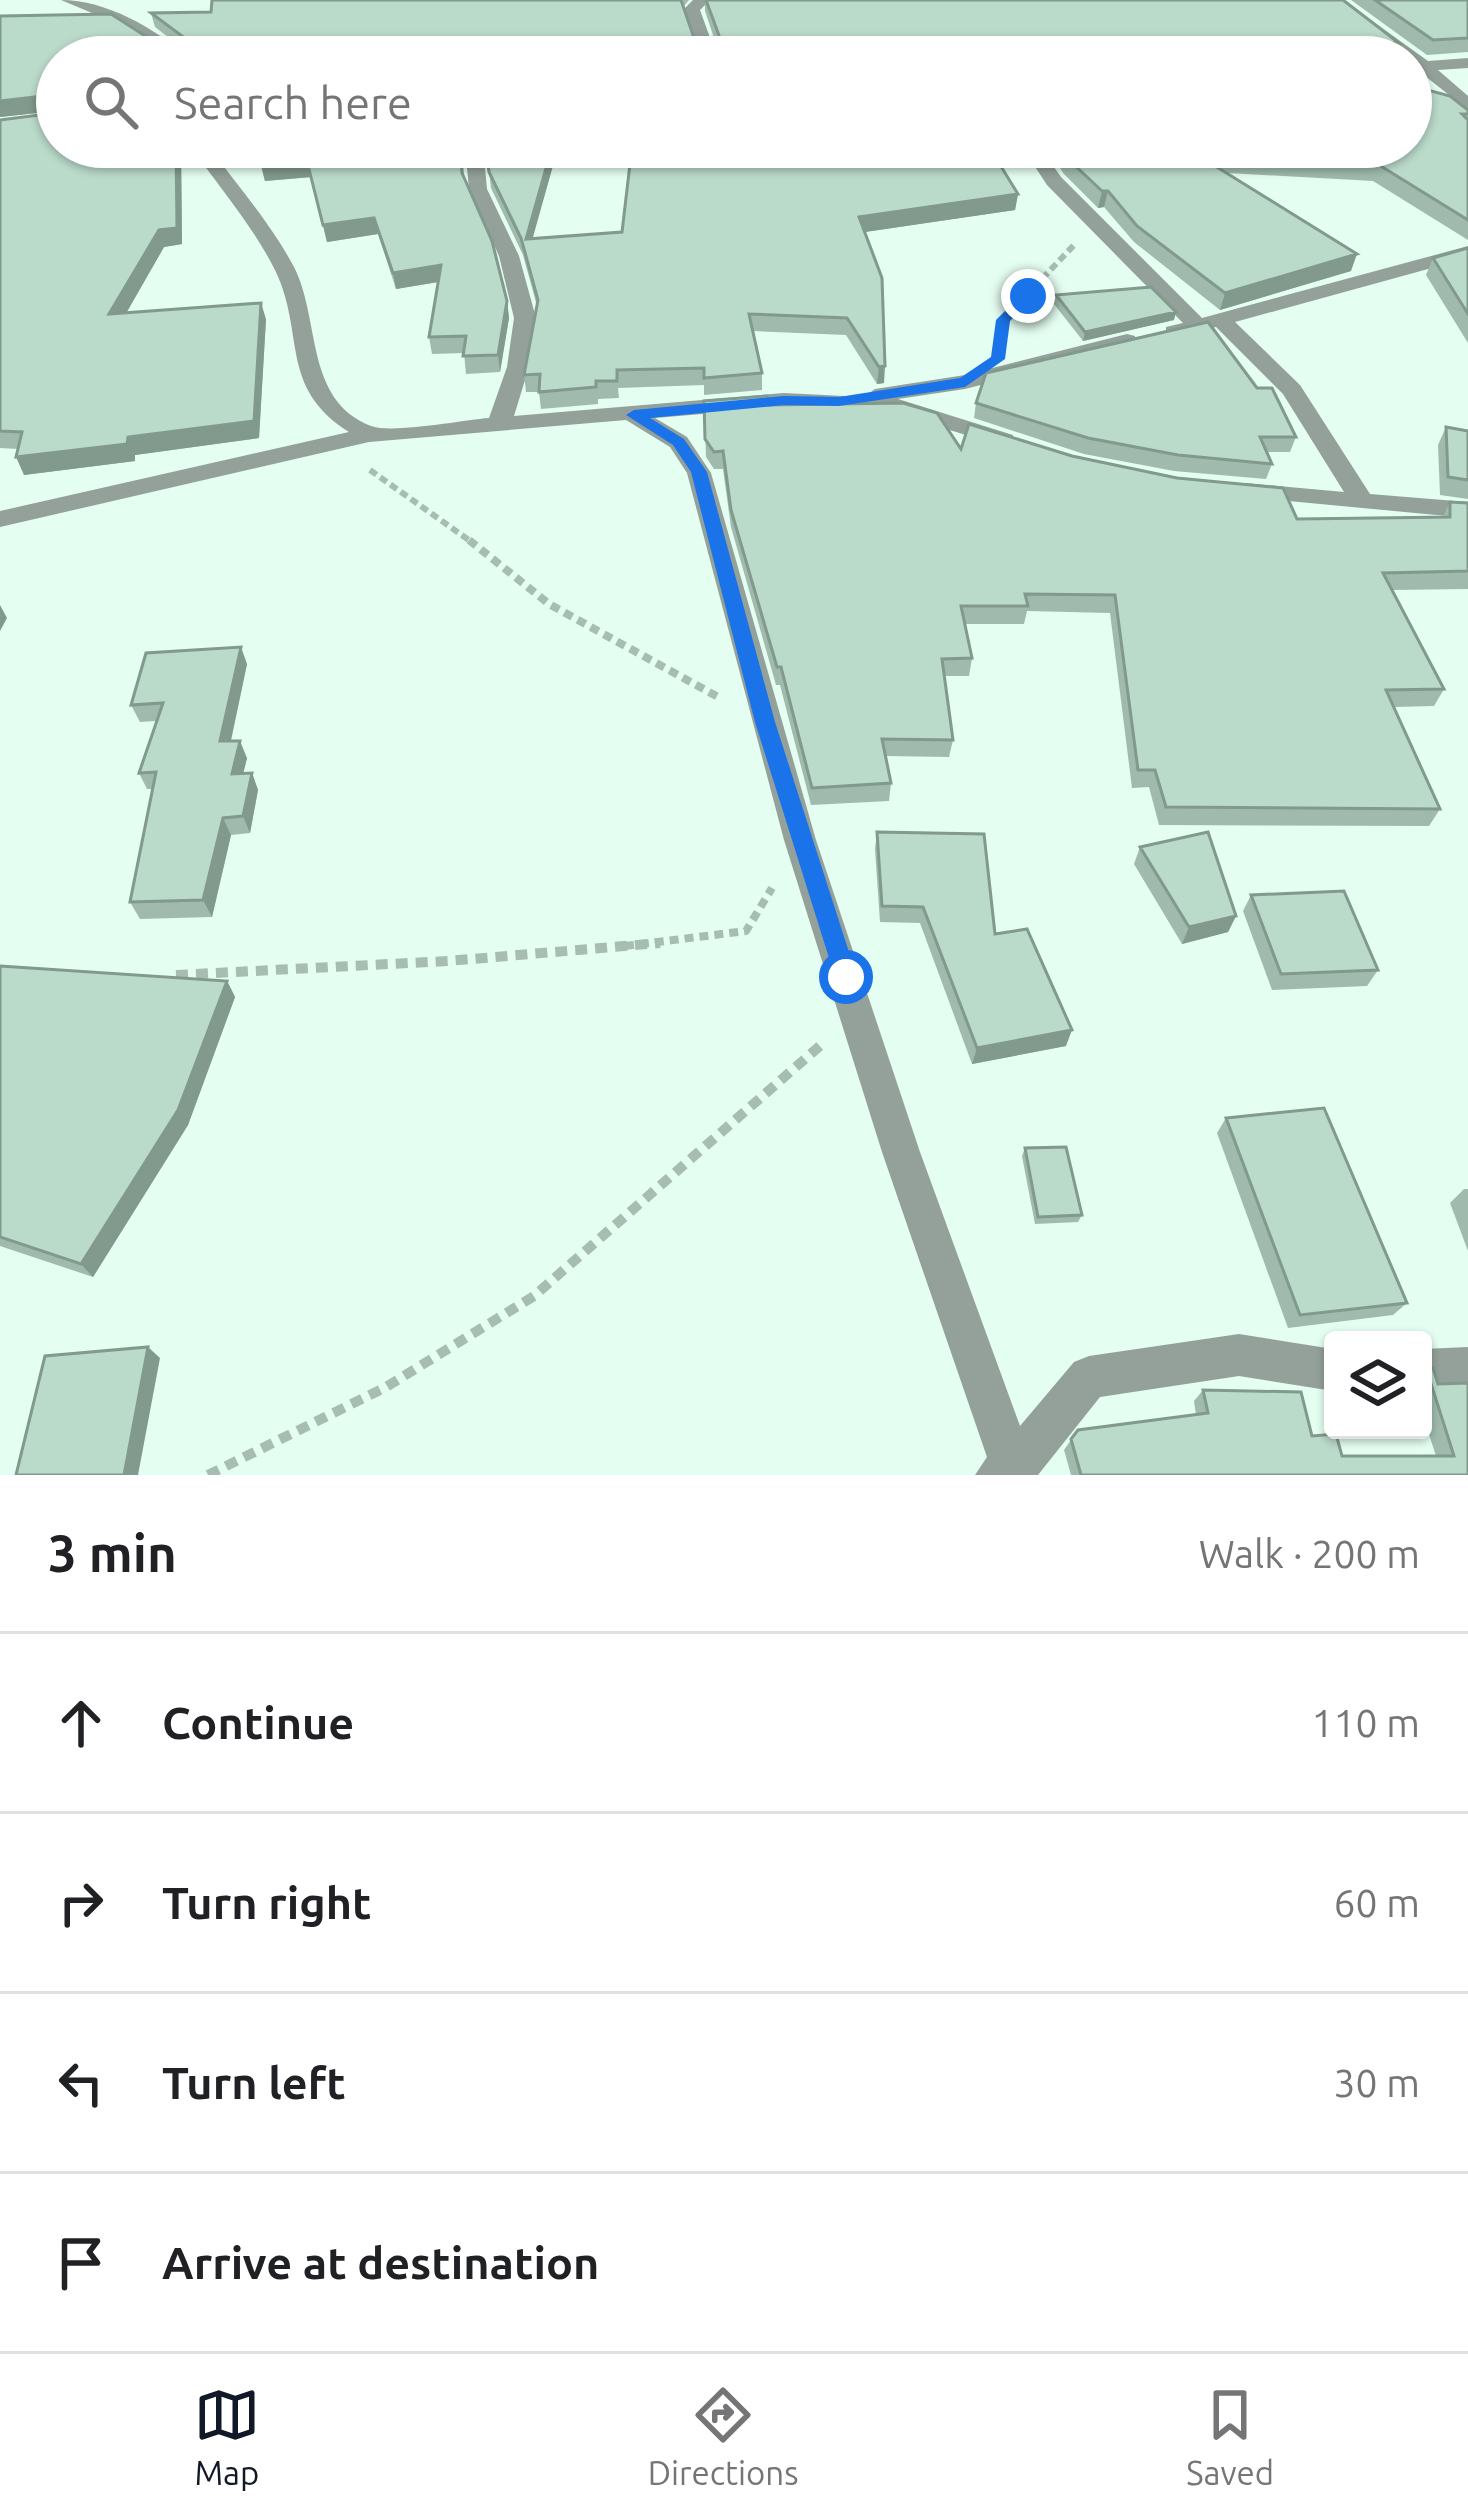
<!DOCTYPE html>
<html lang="en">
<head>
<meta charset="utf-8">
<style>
  :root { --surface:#fff; --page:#f2f2f2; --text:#202124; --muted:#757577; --line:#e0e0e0; --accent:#111827 }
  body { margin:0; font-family:Ubuntu,sans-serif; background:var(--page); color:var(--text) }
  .controls { position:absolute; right:36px; bottom:36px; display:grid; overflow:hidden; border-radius:12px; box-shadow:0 3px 9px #0004 }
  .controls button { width:108px; height:108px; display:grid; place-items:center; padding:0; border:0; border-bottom:3px solid var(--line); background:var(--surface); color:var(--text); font:60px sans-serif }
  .stop { position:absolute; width:36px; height:36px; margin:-27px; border:9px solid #1a73e8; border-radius:50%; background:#fff }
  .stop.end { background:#1a73e8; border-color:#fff; box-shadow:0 3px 12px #0008 }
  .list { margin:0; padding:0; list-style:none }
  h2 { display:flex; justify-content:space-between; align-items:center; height:156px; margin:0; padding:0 48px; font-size:51px }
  h2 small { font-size:39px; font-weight:400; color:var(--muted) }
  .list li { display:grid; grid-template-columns:78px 1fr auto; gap:36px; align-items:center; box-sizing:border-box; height:180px; padding:0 48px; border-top:3px solid var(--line) }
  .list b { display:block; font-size:45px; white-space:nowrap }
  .list em { font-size:39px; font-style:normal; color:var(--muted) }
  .icon { flex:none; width:66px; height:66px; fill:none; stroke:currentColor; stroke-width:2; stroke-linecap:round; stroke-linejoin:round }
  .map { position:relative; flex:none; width:1468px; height:1475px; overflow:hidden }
  .search { position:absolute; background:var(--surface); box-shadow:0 3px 9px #0004; left:36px; right:36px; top:36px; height:132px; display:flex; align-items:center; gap:30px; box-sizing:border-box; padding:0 42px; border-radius:66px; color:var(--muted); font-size:45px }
  .sheet { height:876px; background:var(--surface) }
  nav { display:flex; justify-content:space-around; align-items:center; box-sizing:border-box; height:168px; border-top:3px solid var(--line); background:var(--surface); font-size:33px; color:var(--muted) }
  nav a { display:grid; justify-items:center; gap:6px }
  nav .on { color:var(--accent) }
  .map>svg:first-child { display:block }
</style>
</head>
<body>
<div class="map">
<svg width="1468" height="1475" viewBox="0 0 1468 1475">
  <rect width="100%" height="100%" fill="#e4fef1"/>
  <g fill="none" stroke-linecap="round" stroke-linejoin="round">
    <!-- path-far2 -->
    <path stroke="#a7bdb2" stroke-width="6" stroke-dasharray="8 4.5" stroke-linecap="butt" d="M1002 338 1003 320 1075 244
      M370 470 473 543"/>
    <!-- path-far1 -->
    <path stroke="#a7bdb2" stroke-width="8" stroke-dasharray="9 6" stroke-linecap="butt" d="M469 540 549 604 718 697
      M625 946 746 931 772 888"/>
    <!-- path -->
    <path stroke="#a7bdb2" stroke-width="10" stroke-dasharray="12 8" stroke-linecap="butt" d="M176 975 448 961 660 943
      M208 1475 386 1387 534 1296 822 1044"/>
    <!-- street -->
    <path fill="#93a19a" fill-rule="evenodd" d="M61 0C106 0 155 28 187 57H168L116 23Z
      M693 0H710L700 10 717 57H701L684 9Z
      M1325 0H1343L1428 61 1468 58V68L1438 70 1468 96V110L1420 72 1411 70V57H1401Z
      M191 147H209C238 186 271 224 294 267 321 320 304 400 371 426 392 434 463 420 489 418L507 367 514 318 499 256 469 189 465 147H483L487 189 519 256 536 318 529 367 514 416 784 393 864 397 875 389 965 375 1127 334 1135 336V346L965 389 898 399 1013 435V445L1005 447 891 412 784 407 655 418 687 437 711 473 816 840 920 1152 1020 1426 1074 1362 1089 1356 1239 1334 1333 1349V1391L1239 1376 1100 1397 1038 1475H975L987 1457 882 1152 784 840 687 473 670 447 626 420 369 442 0 527V511L349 432C278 387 306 334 275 270 253 226 219 187 191 147Z
      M1022 147H1040L1061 177 1202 318 1468 246V258L1235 322 1300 385 1370 494 1468 502V518L1236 496 1232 491 1236 486 1245 483 1344 492 1283 394 1216 327 1166 337V327L1183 323 1047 185Z
      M1468 1347V1389L1423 1391V1349Z"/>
  </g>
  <!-- wall -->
  <path fill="#a0bbae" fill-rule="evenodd" d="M212 0H689L683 7 696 44 717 47 705 11V0H1343L1399 43 1396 50 57 57V147H183L181 148 182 244 164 247 126 313 266 319 259 438 135 455V461L24 475 18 449 0 448V120L55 113V111L0 117V16L161 46 181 47 155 27 151 13 211 12Z
    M1351 0H1468V52L1427 55Z
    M1411 62 1419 69 1413 86 1468 110V240L1373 181 1227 173 1351 271 1220 310 1134 242 1104 207 1098 208 1064 174 1046 147H1411Z
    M462 147 464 177 507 301 509 318 500 372 466 374 464 353 432 354 429 337 438 282 396 289 378 234 327 242 311 177 265 181 261 165Z
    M486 147H989L1018 194 1015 210 865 232 884 383 877 384 846 335 753 331 762 373V390L704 395V385L618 388 619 398 598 399V404L541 409 539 392H526L524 375 537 306 523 255 491 188ZM631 155 622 232 532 238 554 162Z
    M1468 248V343L1426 275 1433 258Z
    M1056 295 1174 320 1083 341 1054 304Z
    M704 401 769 405 961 449 1072 456 1297 519 1443 517 1450 502 1468 503V589L1392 590 1444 689 1434 706 1394 707 1440 809 1429 826 1159 825 1149 787 1132 788 1110 613 1027 611 1024 624H965L972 658 969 676H944L953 740 949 757 886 756 891 783 889 801 811 805 780 685H776L731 527 723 469H714L706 457Z
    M976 403 1296 437 1290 452H1266L1272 464 1266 479 1174 471 1084 454 974 418Z
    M1446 427 1468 431V499L1440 495 1438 445Z
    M247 664 231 741 247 758 243 773H252L258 790 250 833 231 835 212 917 140 919 130 902 153 789H147L139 773 156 721 140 722 131 705Z
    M877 832 995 934 1066 1046 972 1064 920 923 880 922 875 849Z
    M1140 847 1236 916 1228 932 1182 944 1134 864Z
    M1251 895 1378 970 1367 986 1272 990 1243 911Z
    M0 966 227 981 235 997 188 1125 93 1277 0 1246Z
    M1226 1118 1407 1303 1393 1315 1288 1328 1217 1133Z
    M1025 1148 1082 1215 1078 1222 1035 1224 1022 1156Z
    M1464 1189H1468V1251L1450 1203Z
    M1426 1368 1438 1384 1468 1475H1071L1064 1450 1078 1430 1196 1415 1194 1401 1203 1390 1312 1436 1342 1456H1436L1423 1416V1370Z"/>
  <!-- shaded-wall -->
  <path fill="#82998d" d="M51 95 56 111 0 117V101Z
    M176 147H183L181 148 182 244 164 247 116 331 109 314Z
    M552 147 554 162 528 255 526 239Z
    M307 161 311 177 265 181 261 165Z
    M1102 191H1108L1104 207 1098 208Z
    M1018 194 1015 210 858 233 859 217Z
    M374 218 378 234 327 242 323 225Z
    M1357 254 1351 271 1220 310 1225 293Z
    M441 265 444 281 396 289 393 273Z
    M507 301 509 318 500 372 498 355Z
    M261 303 266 319 259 438 135 455V461L24 475 16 457 128 437Z
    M1176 312 1174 320 1083 341 1085 332Z
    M885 366 884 383 877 384 879 367Z
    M0 605 7 618 0 631Z
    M241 647 247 664 227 758 220 741Z
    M240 741 247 758 239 791 232 774Z
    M252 773 258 790 250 833 243 816Z
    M223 818 231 835 212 917 203 900Z
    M1236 916 1228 932 1182 944 1189 927Z
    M227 981 235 997 188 1125 93 1277 81 1264Z
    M1072 1030 1066 1046 972 1064 977 1048Z
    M148 1347 160 1358 138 1475H124Z"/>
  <!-- building -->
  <path fill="#badaca" stroke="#82998d" stroke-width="3" d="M212 0H681L696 44 717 47 721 41 706 0H1343L1399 43H1388L1405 57H57V147H176L177 228 159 230 109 314 261 303 254 421 128 437 127 444 16 457 22 432 0 431V120L55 113 56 100 51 95 0 101V16L111 14 161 46 183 47 186 39 151 13 211 12Z
    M1375 0H1468V38L1433 40Z
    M1411 62 1419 69 1412 73 1413 86 1450 96 1468 110V114H1462L1468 120V220L1379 165 1199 156 1357 254 1225 293 1137 226 1108 191H1102L1067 158 1059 147H1411Z
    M262 147H460L462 173 492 241 507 301 498 355 463 356 466 336 429 337 441 265 393 273 374 218 323 225 307 161 261 165Z
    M486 147H552L526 239 622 232 632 147H989L1018 194 859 217 882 278 885 366 879 367 847 318 749 314 762 373 704 378V368L617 370V381H596V387L539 392 540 374 524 375 538 300 521 238 489 172Z
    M1468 248V314L1433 258Z
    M1151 287 1176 312 1085 332 1056 295Z
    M1208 322 1257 388H1272L1296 437H1260L1272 464 1178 455 1088 438 976 403 986 373Z
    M767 396 769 405 903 403 937 413 961 449 969 424 1072 456 1177 478 1283 488 1297 519 1450 517V502L1468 503V571L1383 573 1444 689 1386 690 1440 809 1166 807 1155 770H1138L1115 595 1025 594 1028 606H961L972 658 942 659 953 740 882 739 891 783 812 788 781 667H777L731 510 723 451 714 452 705 439 704 401Z
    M1446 427 1468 431V480L1448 477Z
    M241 647 220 741H240L232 774 252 773 243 816 223 818 203 900 130 902 156 772 139 773 163 703 131 705 146 653Z
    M877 832 984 834 995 934 1027 929 1072 1030 977 1048 923 907 882 906Z
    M1208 832 1236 916 1189 927 1140 847Z
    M1344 891 1378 970 1281 974 1251 895Z
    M0 966 227 981 178 1110 81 1264 0 1237Z
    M1324 1108 1407 1303 1300 1315 1226 1118Z
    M1066 1147 1082 1215 1038 1217 1025 1148Z
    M148 1347 124 1475H16L45 1356Z
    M1426 1368H1433L1438 1384 1468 1383V1475H1081L1071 1439 1078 1430 1208 1413 1203 1390 1301 1392 1312 1436 1336 1434 1342 1456H1454Z"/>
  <!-- route -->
  <path fill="#1a73e8" d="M1023 293 1035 296 1010 321 1005 359 965 387 839 406 784 405 650 418 684 439 707 472 775 722 857 977 846 987 835 977 755 722 691 472 673 445 626 415 634 410 784 396 839 397 960 378 991 357 996 320Z"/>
</svg>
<div class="controls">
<button><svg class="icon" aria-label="layers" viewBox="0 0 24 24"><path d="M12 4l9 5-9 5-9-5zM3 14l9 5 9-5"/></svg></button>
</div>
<div class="stop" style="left:846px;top:977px"></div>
<div class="stop end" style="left:1028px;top:296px"></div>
<div class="search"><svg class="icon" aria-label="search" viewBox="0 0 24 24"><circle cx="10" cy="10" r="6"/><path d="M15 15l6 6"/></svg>Search here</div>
</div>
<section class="sheet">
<h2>3 min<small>Walk · 200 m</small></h2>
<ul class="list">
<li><svg class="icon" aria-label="ahead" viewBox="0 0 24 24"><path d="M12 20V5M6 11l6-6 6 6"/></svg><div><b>Continue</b></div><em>110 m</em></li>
<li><svg class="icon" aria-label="right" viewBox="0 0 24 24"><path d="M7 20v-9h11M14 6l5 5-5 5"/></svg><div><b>Turn right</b></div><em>60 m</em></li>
<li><svg class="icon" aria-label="left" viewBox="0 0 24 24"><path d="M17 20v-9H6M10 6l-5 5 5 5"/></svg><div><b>Turn left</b></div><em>30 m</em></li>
<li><svg class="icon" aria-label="arrive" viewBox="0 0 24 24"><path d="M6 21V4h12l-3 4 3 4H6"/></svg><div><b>Arrive at destination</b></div></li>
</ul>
</section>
<nav>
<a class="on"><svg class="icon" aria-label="map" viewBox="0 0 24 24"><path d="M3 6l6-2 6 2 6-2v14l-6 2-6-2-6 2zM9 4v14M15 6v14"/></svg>Map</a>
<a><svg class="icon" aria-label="directions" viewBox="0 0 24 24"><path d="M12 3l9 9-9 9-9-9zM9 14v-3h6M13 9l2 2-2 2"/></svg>Directions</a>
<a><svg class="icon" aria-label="saved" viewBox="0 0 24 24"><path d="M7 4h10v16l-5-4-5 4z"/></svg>Saved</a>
</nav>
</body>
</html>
